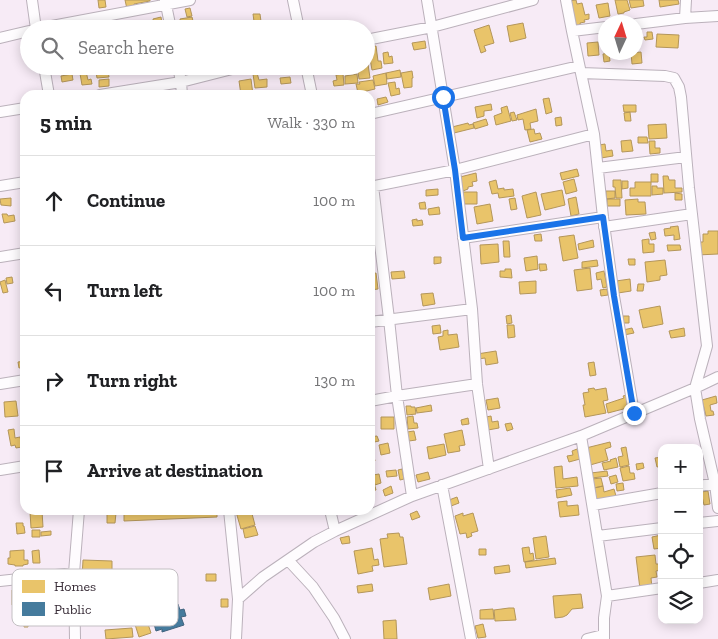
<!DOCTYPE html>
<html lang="en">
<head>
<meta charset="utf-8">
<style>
  :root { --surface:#fff; --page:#f2f2f2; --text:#202124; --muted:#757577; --line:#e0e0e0 }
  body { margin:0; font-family:"Zilla Slab",serif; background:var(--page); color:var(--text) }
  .controls { position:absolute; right:15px; bottom:15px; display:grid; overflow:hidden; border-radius:10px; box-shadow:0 2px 12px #0003 }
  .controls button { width:45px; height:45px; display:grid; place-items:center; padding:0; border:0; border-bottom:1px solid var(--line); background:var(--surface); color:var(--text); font:25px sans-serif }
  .compass { position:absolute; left:598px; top:15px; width:45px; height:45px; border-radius:50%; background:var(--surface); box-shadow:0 2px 12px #0003; rotate:4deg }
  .stop { position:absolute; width:15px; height:15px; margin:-11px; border:4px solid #1a73e8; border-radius:50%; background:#fff }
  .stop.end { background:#1a73e8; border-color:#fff; box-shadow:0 1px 5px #0008 }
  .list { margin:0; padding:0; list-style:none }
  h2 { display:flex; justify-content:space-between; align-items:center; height:65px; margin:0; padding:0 20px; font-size:21px }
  h2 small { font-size:16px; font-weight:400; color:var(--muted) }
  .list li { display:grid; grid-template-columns:32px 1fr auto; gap:15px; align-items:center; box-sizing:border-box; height:90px; padding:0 20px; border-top:1px solid var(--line) }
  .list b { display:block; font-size:19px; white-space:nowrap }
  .list em { font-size:16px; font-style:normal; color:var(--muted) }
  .icon { flex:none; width:28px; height:28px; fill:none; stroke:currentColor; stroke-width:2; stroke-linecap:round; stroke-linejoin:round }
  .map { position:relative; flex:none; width:718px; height:639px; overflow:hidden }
  .search { position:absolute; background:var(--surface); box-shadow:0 2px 12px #0003; left:20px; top:20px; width:355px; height:55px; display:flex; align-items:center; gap:12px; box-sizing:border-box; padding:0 18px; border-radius:28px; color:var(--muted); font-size:19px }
  .panel { position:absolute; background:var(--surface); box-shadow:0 2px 12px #0003; left:20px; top:90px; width:355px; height:425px; border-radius:15px }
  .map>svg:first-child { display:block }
</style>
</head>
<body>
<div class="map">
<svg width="718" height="639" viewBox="0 0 718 639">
  <rect width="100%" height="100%" fill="#f7ebf6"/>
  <!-- homes -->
  <path fill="#e9c46a" stroke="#b4965a" d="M98 0H105L106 7 99 8Z
    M125 0H150V1L134 4V8L127 9Z
    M576 0 577 4 582 3 585 15 589 14V19L584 20 585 22 580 23 581 27 573 28 568 1Z
    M615 0H627L630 10 624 12V13L618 14Z
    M629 0H643L644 6 631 8Z
    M659 0H678L679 4 660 7Z
    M608 3 610 16 599 18 596 5Z
    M190 8 192 16 187 17 185 9Z
    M253 14H260L262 29H255Z
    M161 17 162 24 154 25 153 19Z
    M192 17 193 21 186 22 187 29H181L180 19Z
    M138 21 139 28 132 29 131 23Z
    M240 22V29H232L231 23Z
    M523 23 526 38 510 42 507 26Z
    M489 25 494 43 484 46 486 51 481 53 474 30Z
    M647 32H652L653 39 645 40 644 37H647Z
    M657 34 679 35 678 48 656 47Z
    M425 41 426 48 414 50 412 43Z
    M598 42 599 55 588 56 587 43Z
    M376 46 378 61H381L382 68 372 70 368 47Z
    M388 52 389 57 392 56 393 63 384 64 383 53Z
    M641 52 642 63 632 64 631 53Z
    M609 53 610 61 604 62 603 54Z
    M366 64H368L370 78 359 79 357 66H366Z
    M69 66H78L79 71 70 72Z
    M85 67 88 80 91 79 92 84 82 85 79 68Z
    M400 70 401 77 387 79 386 73Z
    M108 71 109 77 97 78 96 72Z
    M412 71 413 78H412V87L404 88 401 73Z
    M257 73 259 80 267 79V87L255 88 253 74Z
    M386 73 387 84 375 86 373 76Z
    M72 74 73 80 62 82 61 76Z
    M343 74 344 85 334 86 333 81 337 80 336 75Z
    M357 74 358 83 345 84V76Z
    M290 77 291 83 281 84 280 78Z
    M109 79V86L99 87V80Z
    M251 79 253 95H241L239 81Z
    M373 80 375 89 358 93 356 84H360L359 82Z
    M395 82 396 89 399 88 400 94 391 96 388 83Z
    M386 97 388 102 378 105 377 99Z
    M549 98 552 112 546 114 543 99Z
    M491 104 492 110 484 111V116L477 118 475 107Z
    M623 105H636V112H624Z
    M507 106 511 121 496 125 494 116 502 113 501 108Z
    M536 109 538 121 530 123 531 129 525 130 523 119 518 120 517 115Z
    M514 112 517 120 512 121 510 113Z
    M630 112 631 121H625L624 113Z
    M561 117 562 125 556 126 555 118Z
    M486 119 488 125 475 129 473 123Z
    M468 123 469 125 473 124 474 128 454 133 452 127Z
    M666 124 667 138 649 139 648 125Z
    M534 129 535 134 540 133 542 139 530 142 527 130Z
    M638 137H647L648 143H638Z
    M631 140 633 151 622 152 621 141Z
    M649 141H655V148H660V153L650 154Z
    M605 144 606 151 612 150 613 156 601 158 599 145Z
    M577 169 579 176 562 180 560 173Z
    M476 173 477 181 472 182 473 186 468 187V189L463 191 460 177Z
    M651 174H658V182H651Z
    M663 176H668L669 180H675V188H682V192L664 193Z
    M574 179 577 191 566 194 563 182Z
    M496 180 498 189 504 188V190L513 189 514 196 499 198 498 193 492 194 489 182Z
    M613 180H621L622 198H616L615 187H613Z
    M622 181H628V188L622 189Z
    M635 182H651V196H630V188H635Z
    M652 186H657V188H663V194L652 195Z
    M438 189V195L426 196V190Z
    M562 190 565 205 545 210 541 194Z
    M606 191H615V198L606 199Z
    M463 192H477V204H463Z
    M536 192 541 215 527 218 522 196Z
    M675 193 682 194V200H675Z
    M576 197 579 214 571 216 568 199Z
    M11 198V206L1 205 0 199Z
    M515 198 517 209 511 210 509 199Z
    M607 199H620V206H607Z
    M638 199V202H645L646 214 626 215 625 200Z
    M425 202 426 209H420L419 203Z
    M490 204 493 221 477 224 474 207Z
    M439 207 440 214 429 215 428 209Z
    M2 214H7L8 216 14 215 15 221 4 223Z
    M417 219V221L422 220 423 225 413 226 412 220Z
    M678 226 680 239 674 240V235L665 236 664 229 671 228 670 227Z
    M708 231H718V254L697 255 696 242H703V234H708Z
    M655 232 656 239 651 240 649 233Z
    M541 234 542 241H535L534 235Z
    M574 235 578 258 563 261 559 237Z
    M649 239V244H654V252L643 253 642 240Z
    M593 240 594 247 579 250 578 244Z
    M503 241H509L510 257H504Z
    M498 244 499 262 481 264 480 245Z
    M667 245H680L681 250 668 251Z
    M537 256 538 269 526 271 524 258Z
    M434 257H441V263L434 264Z
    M628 259H635V265H629Z
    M597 260 598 266 582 268V262Z
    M665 260 667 275 660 276V280L647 282 645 262Z
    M539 264H546L547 270 540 271Z
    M590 268 592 289 577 291 574 270Z
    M505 269H511L512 278 500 277V271H505Z
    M404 271 405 278 392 279 391 272Z
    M604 271 607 287 603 288 601 279 597 280 596 273Z
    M376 273 378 289 370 290V274Z
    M12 277 13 283 7 284 6 278Z
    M630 279 631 291 618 293 616 281Z
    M5 280 8 292 3 293 0 282Z
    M536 281V293L520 294 519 282Z
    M638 284H644L643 291H637Z
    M607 289 608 295 601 296 600 290Z
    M433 293 435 304 423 306 421 294Z
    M660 306 663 324 643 328 639 310Z
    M511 315 512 323 507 324 506 316Z
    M623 316H629V323H623Z
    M440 325 441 333 433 334 432 326Z
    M507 325H514L515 337 508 338Z
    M632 328 634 333 624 335 623 330Z
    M684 328 685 336 671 338 669 331Z
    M448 330V335L457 334 459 347 440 350 438 337 443 336V331Z
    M496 351 498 363 486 365 485 358 478 359 477 354Z
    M25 361V367L19 368 18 362Z
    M594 362 596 375 590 376 588 363Z
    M594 388 595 390 606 388 608 400 603 401 606 413 585 417 583 405H585L583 393 589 392 588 389Z
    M627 395 631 407 608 413 606 404 624 398 623 396Z
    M716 396 717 403 710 405 711 411H713L714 415 706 416 702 400Z
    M498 398 500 408 488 410 486 400Z
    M16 401 18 416 5 417 4 402Z
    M431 405 432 411 417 413 416 408Z
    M406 406H411V407H415L416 414 407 415Z
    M413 416 414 423H417L418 428 408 429 407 417Z
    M491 416 492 422 498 421 499 428 488 430 486 417Z
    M381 417H394V429H381Z
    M468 418 469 424 462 425 461 420Z
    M511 423 513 429 507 431 505 424Z
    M14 429 15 438 20 437 22 447 16 448 15 445 11 446 8 430Z
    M462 430 465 445 459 446 460 451 448 453 444 434Z
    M414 431 416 440 409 441 407 432Z
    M377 436 379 441 370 443V437Z
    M610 442 611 447 605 449 608 460 590 465 586 448Z
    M388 443 390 453 381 455 379 445Z
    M444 444 446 455 429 459 427 447Z
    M370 445H371L375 461 370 462Z
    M626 447 629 465 620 467 618 457 623 456 621 448Z
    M577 449 580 459 569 462 567 456 573 455 572 451Z
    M662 457V466L657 467 655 458Z
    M616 458 618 467 604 470 602 463 611 461 610 460Z
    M643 463 644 468 637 470 636 464Z
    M562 466 563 479 577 477 578 486 556 488 554 467Z
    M629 466 630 473H634L635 479 623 481 620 468Z
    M402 469 404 479 400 480 398 470Z
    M396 470 397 476 387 477 386 471Z
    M607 471 608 476 592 478 591 473Z
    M428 472 430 479 418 482 416 475Z
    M379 474 381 483 375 485 373 475Z
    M616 475 618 482 611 484 609 477Z
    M601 478 603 486 594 488 592 479Z
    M370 479H373L376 490 370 491Z
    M623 483 624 490 617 491 616 484Z
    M391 486 393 493 385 496 383 490Z
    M603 486 604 492 614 489 616 496 596 500 594 488Z
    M570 488 572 495 557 498 556 490Z
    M708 491 710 504 704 505 701 492Z
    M457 497 459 503 451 506 449 500Z
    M567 501V506L578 505 579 515 560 517 558 502Z
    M124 510H217V517L124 521Z
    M241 510H251L255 525 241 529 236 512Z
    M42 511 43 527 31 528 30 512Z
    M417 511 420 517 412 520 410 514Z
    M107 513H116L115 523H107Z
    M463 513V516L473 513 478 531 471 533 472 536 467 538 466 533 460 534 455 516Z
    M16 523H23V526H24L25 533 17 534Z
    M255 526 258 535 245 538 243 529Z
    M32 530H40V537H32Z
    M51 531V535L41 536V532Z
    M399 533 400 537H403L407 564 384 567 380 539 388 538 387 534Z
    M661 535 662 548 654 549 652 537Z
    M349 536 350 543 342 544 340 538Z
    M546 536 549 557 536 559 533 538Z
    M529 547 530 554 533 553 534 560 524 562 522 548Z
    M372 548 374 560 378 559 379 565 372 566 373 571 358 574 354 551Z
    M479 549H486V555H479Z
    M24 550V560H28V564L23 565V566H15V565L8 564V558H10V551Z
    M39 550 40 563H33L32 551Z
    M655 555 656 564H660L661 570 656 571 657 577 651 578 652 588 640 589 636 557Z
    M555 558 556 564 526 568 525 562Z
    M83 560 112 561V572H96V578H82Z
    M509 565 510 572 495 574 494 567Z
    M206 574H216V581H206Z
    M372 584 373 591 358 593 357 586Z
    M449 584 451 596 430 600 428 588Z
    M12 590H18V605H12Z
    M581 594 583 608 572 609 567 615 563 617 555 618 553 596Z
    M221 599H228V607H221Z
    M19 604 36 605 35 623H28V627H24V622H18Z
    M509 608H514L516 620 495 621 494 610Z
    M493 609 494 619H480V610Z
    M144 612 151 633 139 637 132 615Z
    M396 620 397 639H384L383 621Z
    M483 624 486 637 478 638 475 626Z
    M132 628 133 637 106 639 105 630Z"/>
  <!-- public -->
  <path fill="#457b9d" stroke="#41637e" d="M178 604 180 610 184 609 186 616 181 617 184 625 162 632V629L156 631 150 610 154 609 155 611Z"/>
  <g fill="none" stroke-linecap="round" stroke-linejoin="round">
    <!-- minor casing -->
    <g stroke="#bbb1bb" stroke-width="12">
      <path id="minor" d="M32 0 36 29
        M165 0 171 29
        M293 0 299 29
        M427 0 455 170 472 309 477 384 489 469
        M566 0 572 31 594 134 603 217 614 296 634 413
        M685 18 686 0
        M636 24 685 18 718 16
        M36 29 190 0
        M572 31 606 27
        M0 38 29 31
        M366 40 432 27 533 0
        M44 66 49 95
        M178 66 181 82 182 95
        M306 66 312 95
        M581 73 665 76 674 78 679 87 681 97 689 188 707 346 695 388 700 419 715 484 718 508
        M100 95 181 82 244 66
        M0 112 25 108
        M370 114 579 66
        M598 168 686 157
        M0 186 25 182
        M373 186 389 319 397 396 412 496
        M370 187 455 170 594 134
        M604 227 692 214
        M463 238 603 217
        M0 257 25 253
        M370 322 472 309
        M0 384 25 380
        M370 401 397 396 477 384
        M581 436 607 596 604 618V639
        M0 470 25 466
        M442 485 471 639
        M699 486 718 483
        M593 505 662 493
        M229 510 238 599 236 639
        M330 510 335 531
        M699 523 718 521
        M598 536 662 528
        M288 560 313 587 334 618 345 639
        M0 581 74 573
        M699 583 718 580
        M607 596 662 588
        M238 599 263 577 314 542 335 531 412 496 581 436 695 388 718 377
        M75 639 74 573 79 510
        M587 639 603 635"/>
    </g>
    <!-- minor -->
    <use href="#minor" stroke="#fefcfe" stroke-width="10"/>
  </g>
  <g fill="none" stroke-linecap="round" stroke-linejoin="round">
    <!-- route -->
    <path stroke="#1a73e8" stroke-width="6" d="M443 97 455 170 463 238 603 217 614 296 634 413"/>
  </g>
  <!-- legend -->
  <rect x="12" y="569" width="166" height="57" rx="8" fill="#fff" stroke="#c3bfc3" stroke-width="1"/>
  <rect x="22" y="580" width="23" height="13" fill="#e9c46a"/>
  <rect x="22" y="602" width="23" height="14" fill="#457b9d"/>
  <g font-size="14" fill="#372b36">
    <text x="54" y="591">Homes</text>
    <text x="54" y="614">Public</text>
  </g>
</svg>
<div class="controls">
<button>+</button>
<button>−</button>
<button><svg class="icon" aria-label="locate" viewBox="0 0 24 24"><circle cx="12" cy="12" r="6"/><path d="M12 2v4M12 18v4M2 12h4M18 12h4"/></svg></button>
<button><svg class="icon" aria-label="layers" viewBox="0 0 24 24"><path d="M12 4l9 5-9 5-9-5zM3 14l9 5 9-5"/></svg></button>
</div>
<svg class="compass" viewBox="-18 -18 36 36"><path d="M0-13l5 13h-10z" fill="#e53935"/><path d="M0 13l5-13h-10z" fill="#757577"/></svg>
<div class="stop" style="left:443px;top:97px"></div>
<div class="stop end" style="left:634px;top:413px"></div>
<div class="search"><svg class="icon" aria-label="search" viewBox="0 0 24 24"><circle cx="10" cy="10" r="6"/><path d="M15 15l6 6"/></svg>Search here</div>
<section class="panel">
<h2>5 min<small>Walk · 330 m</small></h2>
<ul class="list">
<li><svg class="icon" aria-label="ahead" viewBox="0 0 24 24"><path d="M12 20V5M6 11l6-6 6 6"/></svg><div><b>Continue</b></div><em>100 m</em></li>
<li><svg class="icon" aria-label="left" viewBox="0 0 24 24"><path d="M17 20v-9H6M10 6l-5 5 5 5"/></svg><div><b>Turn left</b></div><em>100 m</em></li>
<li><svg class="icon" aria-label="right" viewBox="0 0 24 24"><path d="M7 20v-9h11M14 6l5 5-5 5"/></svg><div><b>Turn right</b></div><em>130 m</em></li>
<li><svg class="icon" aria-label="arrive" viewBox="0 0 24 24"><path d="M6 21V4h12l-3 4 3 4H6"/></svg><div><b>Arrive at destination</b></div></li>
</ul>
</section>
</div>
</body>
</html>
